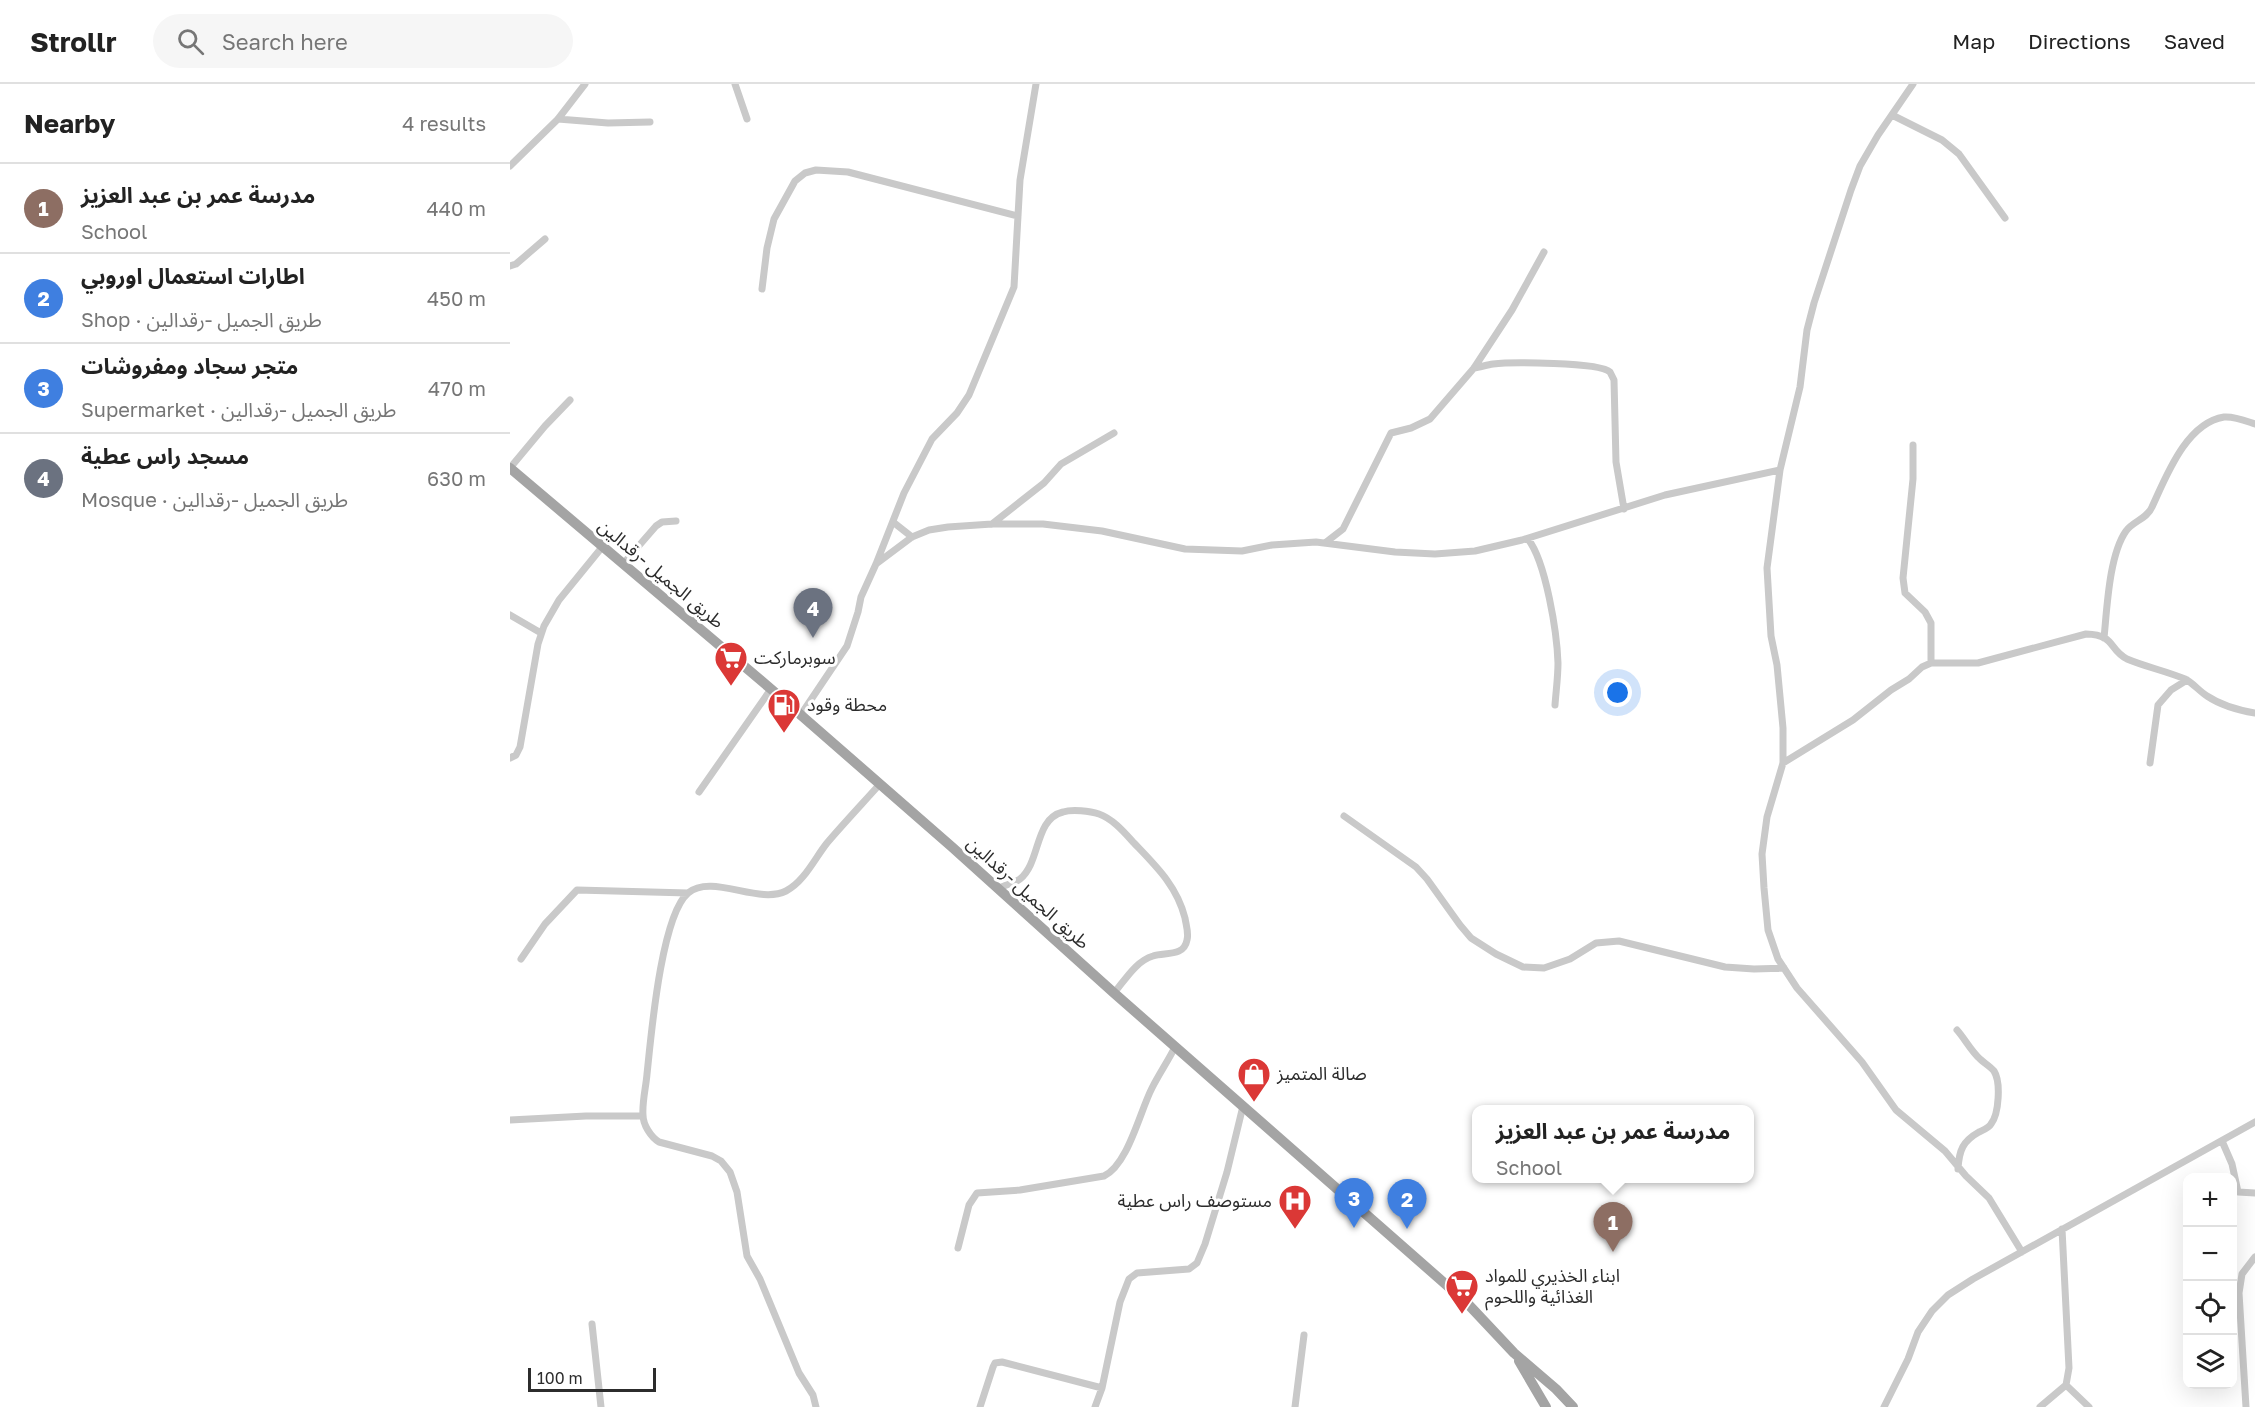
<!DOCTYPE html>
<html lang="en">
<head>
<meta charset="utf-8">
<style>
  :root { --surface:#fff; --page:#f6f6f6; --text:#222; --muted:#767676; --line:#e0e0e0; --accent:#b45309 }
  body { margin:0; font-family:"Golos Text","Noto Sans Arabic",sans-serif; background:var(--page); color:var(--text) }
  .controls { position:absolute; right:18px; bottom:18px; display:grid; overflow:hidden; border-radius:12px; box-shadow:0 6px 24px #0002 }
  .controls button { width:54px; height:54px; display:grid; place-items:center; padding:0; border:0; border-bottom:2px solid var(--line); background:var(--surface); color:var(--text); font:30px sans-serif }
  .scale { position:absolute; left:18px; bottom:15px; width:128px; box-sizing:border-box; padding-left:6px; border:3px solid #2c2c2c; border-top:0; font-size:16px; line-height:21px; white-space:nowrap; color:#2c2c2c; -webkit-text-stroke:4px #fff; paint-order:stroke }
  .you { position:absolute; left:1108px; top:609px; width:21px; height:21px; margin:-15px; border:4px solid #fff; border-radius:50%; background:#1a73e8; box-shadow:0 0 0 9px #1a73e833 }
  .badge { display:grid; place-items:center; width:39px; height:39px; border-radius:50%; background:var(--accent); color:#fff; font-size:20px; font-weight:700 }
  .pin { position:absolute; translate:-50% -50px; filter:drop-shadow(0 2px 3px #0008) }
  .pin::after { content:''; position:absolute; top:32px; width:21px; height:18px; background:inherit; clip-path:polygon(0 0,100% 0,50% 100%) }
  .popup { position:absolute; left:962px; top:1021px; width:282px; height:78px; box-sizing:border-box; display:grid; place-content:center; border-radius:12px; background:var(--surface); filter:drop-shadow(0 2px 4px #0005); font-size:20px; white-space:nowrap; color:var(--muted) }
  .popup b { font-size:22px; color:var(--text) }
  .popup::after { content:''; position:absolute; left:50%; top:100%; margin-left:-12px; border:12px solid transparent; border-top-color:var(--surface) }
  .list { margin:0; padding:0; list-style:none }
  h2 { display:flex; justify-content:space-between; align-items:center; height:78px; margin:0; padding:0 24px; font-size:26px }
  h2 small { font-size:20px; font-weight:400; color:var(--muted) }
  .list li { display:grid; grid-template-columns:39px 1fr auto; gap:18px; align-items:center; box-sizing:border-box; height:90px; padding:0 24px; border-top:2px solid var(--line) }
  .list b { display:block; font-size:22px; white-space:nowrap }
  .list p { margin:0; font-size:20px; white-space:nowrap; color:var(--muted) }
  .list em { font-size:20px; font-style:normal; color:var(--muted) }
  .icon { flex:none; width:33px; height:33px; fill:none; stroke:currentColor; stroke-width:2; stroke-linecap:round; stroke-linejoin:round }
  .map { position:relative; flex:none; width:1745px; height:1323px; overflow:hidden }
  header { display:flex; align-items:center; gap:36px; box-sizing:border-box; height:84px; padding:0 30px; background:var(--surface); border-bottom:2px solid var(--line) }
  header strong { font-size:28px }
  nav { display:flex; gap:33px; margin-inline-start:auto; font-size:21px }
  .search { width:420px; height:54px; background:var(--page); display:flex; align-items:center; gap:15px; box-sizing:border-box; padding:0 21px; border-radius:33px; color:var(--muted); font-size:22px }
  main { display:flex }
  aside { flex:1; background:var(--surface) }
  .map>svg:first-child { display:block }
</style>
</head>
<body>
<header>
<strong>Strollr</strong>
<div class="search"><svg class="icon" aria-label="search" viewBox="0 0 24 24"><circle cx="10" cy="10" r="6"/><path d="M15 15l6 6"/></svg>Search here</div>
<nav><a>Map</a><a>Directions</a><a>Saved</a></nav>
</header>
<main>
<aside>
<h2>Nearby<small>4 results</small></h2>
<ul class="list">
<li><span class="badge" style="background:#8d6e63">1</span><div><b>مدرسة عمر بن عبد العزيز</b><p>School</p></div><em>440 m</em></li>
<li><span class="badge" style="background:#3f7fe0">2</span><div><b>اطارات استعمال اوروبي</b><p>Shop · طريق الجميل -رقدالين</p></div><em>450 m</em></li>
<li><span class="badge" style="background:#3f7fe0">3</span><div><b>متجر سجاد ومفروشات</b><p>Supermarket · طريق الجميل -رقدالين</p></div><em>470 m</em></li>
<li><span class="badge" style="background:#6b7280">4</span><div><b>مسجد راس عطية</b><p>Mosque · طريق الجميل -رقدالين</p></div><em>630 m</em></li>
</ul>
</aside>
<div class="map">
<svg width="1745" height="1323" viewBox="0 0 1745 1323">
  <rect width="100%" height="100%" fill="#fff"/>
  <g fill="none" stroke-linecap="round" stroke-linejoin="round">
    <!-- minor -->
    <path stroke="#c9c9c9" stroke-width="7" d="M225 0 237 35
      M1403 0 1368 51 1350 82 1341 106 1304 219 1297 246 1290 303 1270 386 1257 484 1261 552 1267 581 1273 644V679L1257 733 1252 770 1254 804 1258 846 1268 875 1287 904 1352 978 1386 1026 1435 1067 1456 1092 1479 1114 1512 1168
      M1382 31 1432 56 1449 70 1495 134
      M48 35 98 39 140 38
      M0 82 48 35 75 0
      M0 182 6 180 35 155
      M252 205 257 164 264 135 285 97 295 89 306 86 338 88 508 132
      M964 284C970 283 977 281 983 280 999 278 1090 278 1100 288 1100 288 1104 296 1104 296L1106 378 1114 425
      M1403 361V395L1393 494 1395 509 1415 528 1421 539V579
      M0 384 35 342 60 316
      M383 438 402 453
      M482 440 534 399 551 380 604 349
      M1018 455C1036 478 1047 549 1048 579 1048 593 1046 607 1045 621
      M815 459 833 445 881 349 901 344 920 335 964 284 1002 226 1034 168
      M113 480 146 442 152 438 166 437
      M366 480 402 453 419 446 438 443 482 440H533L592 447 675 465 732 467 762 461 806 458 885 468 925 470 965 467 1012 456 1155 411 1270 386
      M0 531 31 549
      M1594 554C1597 525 1599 471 1616 447 1623 437 1637 435 1642 423 1656 393 1676 339 1714 333 1724 332 1736 337 1745 340
      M290 632 337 562 348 528 351 513 366 480 394 409 422 355 447 329 459 311 504 203 510 96 526 0
      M0 674 6 671 10 663 28 560 34 542 49 516 93 462
      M1273 679 1343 636 1381 606 1399 595 1412 583 1421 579H1468L1576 550C1606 551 1598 565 1617 575 1636 583 1656 587 1675 595 1683 599 1689 607 1697 612 1712 622 1727 626 1745 629
      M1640 679 1648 621 1661 606 1677 596
      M189 708 261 605
      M834 732 906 783 917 795 950 841 961 854 986 870 1013 883 1034 884 1060 875 1086 859 1109 857 1215 883 1244 885 1274 884
      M489 804C495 801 505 799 510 795 531 778 524 735 553 728 562 725 580 727 589 730 603 735 614 748 624 759 646 782 667 802 675 834 676 841 679 849 677 856 674 873 655 868 643 872 626 877 615 896 604 909
      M11 875 35 840 67 806 178 809
      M1447 946C1455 955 1461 967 1470 975 1474 979 1480 982 1484 987 1491 998 1489 1030 1481 1040 1479 1044 1473 1046 1469 1048 1453 1057 1449 1066 1448 1085
      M0 1036 76 1032H132
      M1712 1057 1722 1080 1728 1108 1745 1109
      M448 1164 459 1121 467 1109 510 1106 594 1092C618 1081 630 1027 642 1004 649 990 658 977 665 963
      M82 1240 91 1323
      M1556 1301 1579 1323
      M306 1323 303 1311 289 1289 250 1195 237 1172 227 1108 220 1088 211 1077 202 1072 149 1058C141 1053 133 1041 133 1031 132 1018 136 1003 137 990 141 953 151 832 178 809 202 789 248 821 276 807 294 798 305 774 317 759 334 739 352 720 369 701
      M470 1323 483 1283 485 1279 492 1278 592 1304
      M585 1323 592 1304 610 1218 619 1195 627 1189 679 1185 687 1179 695 1160 717 1088 733 1022
      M785 1323 794 1251
      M1374 1323 1398 1275 1408 1248 1422 1227 1438 1211 1463 1195 1745 1038
      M1530 1323 1556 1301 1559 1284 1552 1145
      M1736 1323 1729 1209 1732 1190 1745 1173"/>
    <!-- primary -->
    <path stroke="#a4a4a4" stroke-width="10" d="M0 384 261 605 442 763 604 909 957 1219 1004 1269 1046 1305 1063 1323
      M1009 1277 1036 1323"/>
  </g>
  <!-- icons -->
  <defs>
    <g id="supermarket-pin" transform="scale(1.725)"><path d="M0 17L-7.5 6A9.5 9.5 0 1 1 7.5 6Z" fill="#db3836" stroke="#fff"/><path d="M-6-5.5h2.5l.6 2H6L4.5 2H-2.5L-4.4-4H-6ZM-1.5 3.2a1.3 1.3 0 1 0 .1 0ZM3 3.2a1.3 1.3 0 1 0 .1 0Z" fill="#fff"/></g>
    <g id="fuel-pin" transform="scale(1.725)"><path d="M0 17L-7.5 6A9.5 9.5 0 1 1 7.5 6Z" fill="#db3836" stroke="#fff"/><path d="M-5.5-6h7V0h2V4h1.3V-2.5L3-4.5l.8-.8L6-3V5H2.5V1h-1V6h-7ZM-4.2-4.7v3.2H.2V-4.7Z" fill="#fff"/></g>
    <g id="shop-pin" transform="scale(1.725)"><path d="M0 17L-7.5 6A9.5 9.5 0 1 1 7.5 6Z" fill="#db3836" stroke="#fff"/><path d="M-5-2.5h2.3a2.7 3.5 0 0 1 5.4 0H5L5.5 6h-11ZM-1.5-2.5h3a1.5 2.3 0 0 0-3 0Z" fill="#fff"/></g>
    <g id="hospital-pin" transform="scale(1.725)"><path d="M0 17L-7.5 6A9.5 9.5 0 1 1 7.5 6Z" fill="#db3836" stroke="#fff"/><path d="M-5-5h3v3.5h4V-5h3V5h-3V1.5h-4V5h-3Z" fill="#fff"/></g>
  </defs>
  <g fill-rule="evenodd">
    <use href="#supermarket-pin" x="221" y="574"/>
    <use href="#fuel-pin" x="274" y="621"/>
    <use href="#shop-pin" x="744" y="990"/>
    <use href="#hospital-pin" x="785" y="1117"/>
    <use href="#supermarket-pin" x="952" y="1202"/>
  </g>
  <g text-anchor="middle" stroke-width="6" stroke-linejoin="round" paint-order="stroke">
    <!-- street labels -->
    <g font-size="18" fill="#2c2c2c" stroke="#fff">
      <text transform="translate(151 490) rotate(40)" y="6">طريق الجميل -رقدالين</text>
      <text transform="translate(518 809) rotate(42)" y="6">طريق الجميل -رقدالين</text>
    </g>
    <!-- poi labels -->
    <g font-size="18" fill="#2c2c2c" stroke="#fff" text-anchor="start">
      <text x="244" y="580">سوبرماركت</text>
      <text x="297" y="627">محطة وقود</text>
      <text x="767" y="996">صالة المتميز</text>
      <text x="762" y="1123" text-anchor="end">مستوصف راس عطية</text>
      <text x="975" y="1198">ابناء الخذيري للمواد<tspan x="975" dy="21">الغذائية واللحوم</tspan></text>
    </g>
  </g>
</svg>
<div class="controls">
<button>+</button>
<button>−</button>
<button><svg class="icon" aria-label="locate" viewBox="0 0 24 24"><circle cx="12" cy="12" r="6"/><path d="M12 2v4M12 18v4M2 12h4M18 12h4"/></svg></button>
<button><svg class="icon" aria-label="layers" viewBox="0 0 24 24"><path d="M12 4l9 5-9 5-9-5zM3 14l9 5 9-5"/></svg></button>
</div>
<div class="scale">100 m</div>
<div class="you"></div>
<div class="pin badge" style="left:1103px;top:1168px;background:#8d6e63">1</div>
<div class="popup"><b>مدرسة عمر بن عبد العزيز</b>School</div>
<div class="pin badge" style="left:897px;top:1145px;background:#3f7fe0">2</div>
<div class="pin badge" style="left:844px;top:1144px;background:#3f7fe0">3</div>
<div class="pin badge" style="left:303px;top:554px;background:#6b7280">4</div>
</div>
</main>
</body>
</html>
